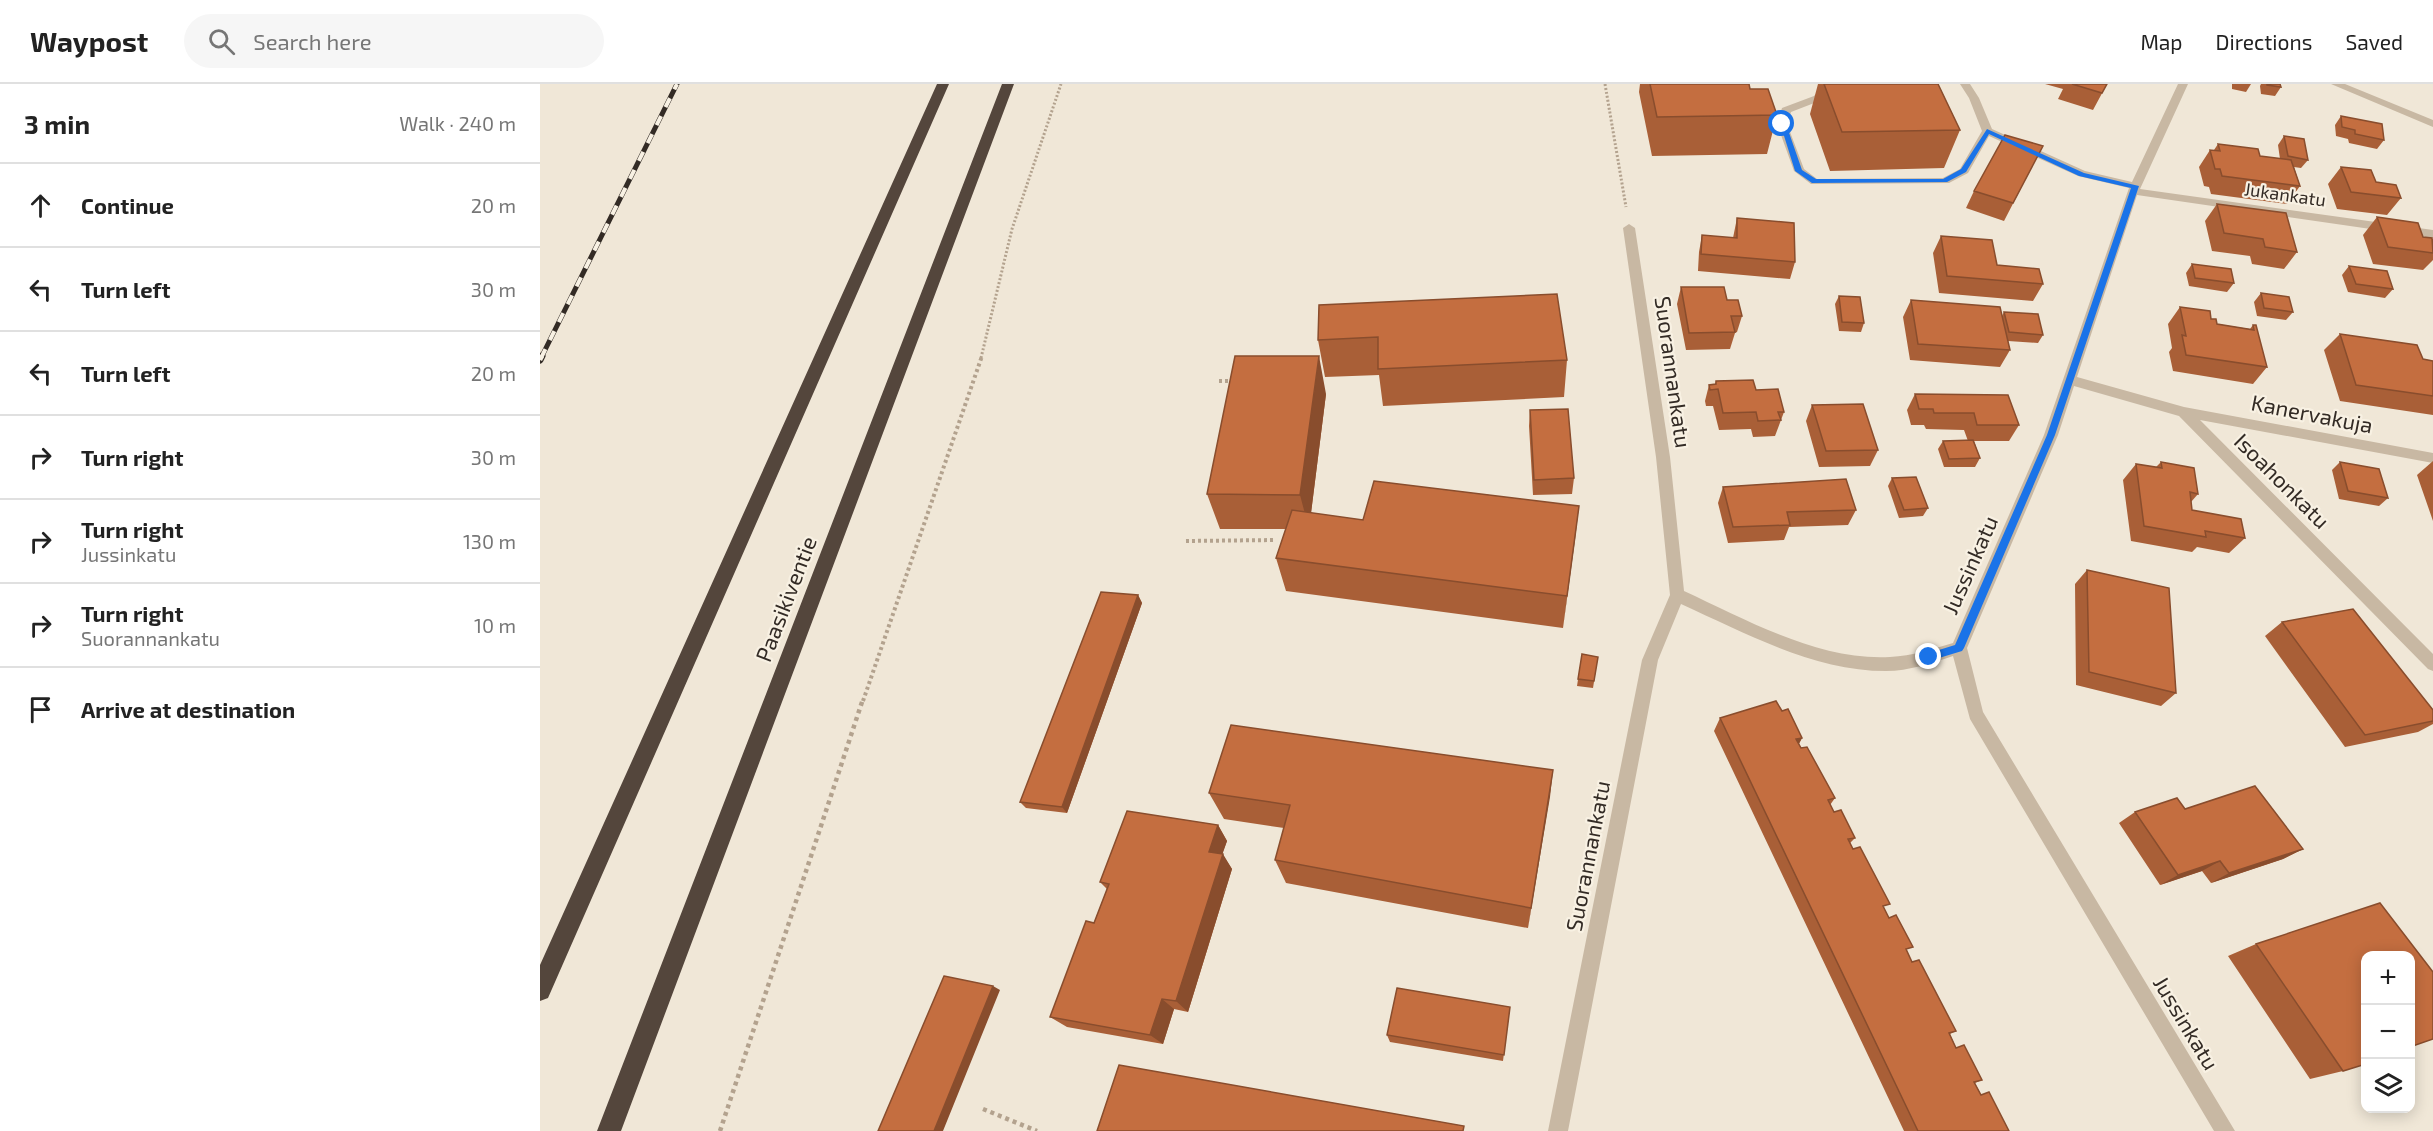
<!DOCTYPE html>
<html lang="en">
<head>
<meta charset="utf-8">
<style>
  :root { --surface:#fff; --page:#f6f6f6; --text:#222; --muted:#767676; --line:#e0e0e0 }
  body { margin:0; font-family:"Exo 2",sans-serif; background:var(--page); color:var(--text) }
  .controls { position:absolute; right:18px; bottom:18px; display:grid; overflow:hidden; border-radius:12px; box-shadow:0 3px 15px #0003 }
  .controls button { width:54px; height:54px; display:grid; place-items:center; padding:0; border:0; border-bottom:2px solid var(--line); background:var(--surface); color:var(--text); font:30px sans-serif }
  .stop { position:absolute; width:18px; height:18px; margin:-14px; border:4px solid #1a73e8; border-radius:50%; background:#fff }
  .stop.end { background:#1a73e8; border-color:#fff; box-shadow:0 2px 6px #0008 }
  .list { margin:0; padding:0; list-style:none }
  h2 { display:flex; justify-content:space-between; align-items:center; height:78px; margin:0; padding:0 24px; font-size:26px }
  h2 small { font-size:20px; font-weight:400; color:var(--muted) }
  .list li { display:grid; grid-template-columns:39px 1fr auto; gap:18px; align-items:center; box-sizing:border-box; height:84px; padding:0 24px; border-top:2px solid var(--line) }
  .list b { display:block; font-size:22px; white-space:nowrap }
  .list p { margin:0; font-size:20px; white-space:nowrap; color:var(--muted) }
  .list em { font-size:20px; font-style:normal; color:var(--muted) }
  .icon { flex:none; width:33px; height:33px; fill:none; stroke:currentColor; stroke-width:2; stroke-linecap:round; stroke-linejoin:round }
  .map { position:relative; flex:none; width:1893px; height:1047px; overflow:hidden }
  header { display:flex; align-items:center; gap:36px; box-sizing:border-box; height:84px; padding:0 30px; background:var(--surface); border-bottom:2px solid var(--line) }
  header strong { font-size:28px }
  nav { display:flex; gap:33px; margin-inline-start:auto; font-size:21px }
  .search { width:420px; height:54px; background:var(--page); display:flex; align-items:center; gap:15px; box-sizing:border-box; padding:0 21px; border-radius:33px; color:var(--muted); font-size:22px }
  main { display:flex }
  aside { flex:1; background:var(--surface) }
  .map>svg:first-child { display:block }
</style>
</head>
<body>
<header>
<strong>Waypost</strong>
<div class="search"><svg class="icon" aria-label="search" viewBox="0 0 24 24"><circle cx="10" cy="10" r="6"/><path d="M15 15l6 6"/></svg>Search here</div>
<nav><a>Map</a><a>Directions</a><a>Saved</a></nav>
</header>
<main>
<aside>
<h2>3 min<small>Walk · 240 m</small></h2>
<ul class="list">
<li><svg class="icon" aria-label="ahead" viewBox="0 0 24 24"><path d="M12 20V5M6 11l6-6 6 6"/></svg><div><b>Continue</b></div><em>20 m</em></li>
<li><svg class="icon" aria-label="left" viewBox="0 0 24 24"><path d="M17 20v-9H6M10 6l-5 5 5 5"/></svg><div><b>Turn left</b></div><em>30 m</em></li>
<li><svg class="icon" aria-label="left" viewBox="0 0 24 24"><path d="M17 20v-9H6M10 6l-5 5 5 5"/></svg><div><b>Turn left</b></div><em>20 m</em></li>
<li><svg class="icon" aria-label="right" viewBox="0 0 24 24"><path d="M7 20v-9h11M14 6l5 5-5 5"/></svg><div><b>Turn right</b></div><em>30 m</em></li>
<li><svg class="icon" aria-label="right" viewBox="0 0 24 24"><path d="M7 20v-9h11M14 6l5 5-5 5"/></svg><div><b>Turn right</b><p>Jussinkatu</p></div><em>130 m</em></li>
<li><svg class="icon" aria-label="right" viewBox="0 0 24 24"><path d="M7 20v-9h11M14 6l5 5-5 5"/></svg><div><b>Turn right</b><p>Suorannankatu</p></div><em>10 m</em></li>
<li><svg class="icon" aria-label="arrive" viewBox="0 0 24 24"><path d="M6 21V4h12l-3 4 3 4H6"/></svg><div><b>Arrive at destination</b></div></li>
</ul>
</aside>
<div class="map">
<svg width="1893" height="1047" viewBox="0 0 1893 1047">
  <rect width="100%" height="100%" fill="#f0e7d7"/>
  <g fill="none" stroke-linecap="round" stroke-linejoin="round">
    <!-- path-far2 -->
    <path stroke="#b3a28e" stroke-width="3" stroke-dasharray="2 2" stroke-linecap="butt" d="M1065 0 1086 123
      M441 274 472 145 521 0"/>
    <!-- path-far1 -->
    <path stroke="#b3a28e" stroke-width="4" stroke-dasharray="3 3" stroke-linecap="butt" d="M679 297H693
      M646 457 736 456
      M323 617 442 272"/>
    <!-- path -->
    <path stroke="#b3a28e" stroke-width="4.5" stroke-dasharray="4 4" stroke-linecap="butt" d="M443 1025 497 1047
      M180 1047 323 615"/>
    <!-- minor -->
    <path fill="#c8b8a3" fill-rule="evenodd" d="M1280 0H1290L1291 4 1282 16 1251 28 1247 40 1264 85 1277 95 1403 94 1420 85 1442 47 1429 14 1420 0H1430L1439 14 1452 45 1545 87 1592 98 1638 0H1648L1600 105 1893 146V154L1597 111 1537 293 1644 323 1893 369V379L1660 336 1893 570V587L1888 585 1639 332 1534 302 1518 351 1427 564 1443 628 1695 1047H1674L1430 635 1413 572C1392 579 1369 587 1346 587 1274 587 1205 549 1141 520L1118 576 1028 1047H1008L1102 576 1130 511 1116 373 1083 144 1089 140 1095 144 1130 373 1144 507C1207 536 1279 577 1350 573 1372 572 1393 565 1413 559L1504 351 1589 104 1538 92 1449 52 1428 89 1409 99 1271 100 1254 87 1237 40 1242 24 1274 12 1281 4Z
      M1791 0H1805L1893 36V43Z"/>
    <!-- highway -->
    <path fill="#54463c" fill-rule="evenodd" d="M397 0H409L8 914 0 917V881Z
      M462 0H474L81 1047H57Z"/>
    <!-- rail-far1 casing -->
    <g stroke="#332b25" stroke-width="5">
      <path id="rail-far1" d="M1 274 137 0"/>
    </g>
    <!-- rail casing -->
    <g stroke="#332b25" stroke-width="7">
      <path id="rail" d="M0 276 2 272"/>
    </g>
    <!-- rail-far1 -->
    <use href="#rail-far1" stroke="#f8f1e3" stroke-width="4" stroke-dasharray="10" stroke-linecap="butt"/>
    <!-- rail -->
    <use href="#rail" stroke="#f8f1e3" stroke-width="4.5" stroke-dasharray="13" stroke-linecap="butt"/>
  </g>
  <!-- wall -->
  <path fill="#a95f37" d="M1100 0H1209L1210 5 1237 31 1227 70 1112 72 1099 8Z
    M1278 0H1398L1420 46 1404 84 1290 87 1270 30Z
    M1505 0H1567L1553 26 1518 15 1523 5Z
    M1692 0H1711L1706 8 1692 5Z
    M1721 0H1740L1741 3 1735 12 1721 10 1720 2Z
    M1801 32 1844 56 1837 65 1809 59 1808 55 1796 52 1795 41Z
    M1744 52 1768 76 1761 84 1754 83 1760 102 1747 120 1671 110 1669 103 1664 102 1659 83 1670 66H1674L1678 60 1720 72 1740 75 1738 61Z
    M1494 79 1464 137 1426 124 1434 107Z
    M1801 83 1836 98 1861 114 1847 131 1797 125 1788 100Z
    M1677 120 1757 168 1744 185 1712 180 1710 172 1672 167 1665 137Z
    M1837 133 1883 153 1893 155V176L1883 186 1833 180 1823 151Z
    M1197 134 1255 178 1250 195 1158 187 1159 168 1162 151 1193 154Z
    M1401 152 1457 181 1503 200 1493 217 1399 209 1393 169Z
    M1652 180 1694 199 1687 208 1649 202 1646 189Z
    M1809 182 1853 205 1845 214 1808 208 1802 191Z
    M1141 203 1187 216 1202 232 1197 248 1195 249 1190 265 1146 266 1137 220Z
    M1721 209 1753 228 1746 236 1717 232 1714 218Z
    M1299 212 1324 239 1321 248 1299 247 1295 220Z
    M1371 216 1462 232 1464 228 1503 251 1498 259 1468 257 1470 266 1460 283 1370 276 1363 233Z
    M779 221 1027 276 1024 313 843 322 839 291 785 293 778 256Z
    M1640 223 1671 235 1677 240 1710 245 1713 241 1727 283 1713 300 1633 287 1629 268 1632 264 1628 240Z
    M1800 250 1883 275 1893 277V331L1800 317 1784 266Z
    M1176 297 1216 306 1244 328 1235 352 1213 353 1211 345 1179 346 1173 322H1166L1165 317 1169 301 1175 300Z
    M786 310 771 429 823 436 1039 422 1023 544 746 507 736 474 746 445H680L667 410Z
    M1375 310 1479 341 1469 357H1434L1440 374 1435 383H1404L1398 365 1403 357H1428L1424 346 1386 345 1384 341H1371L1367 326Z
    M1272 321 1338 366 1330 382 1279 383 1266 337Z
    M990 326 1034 394 1032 410 993 411 989 342Z
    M1893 377V437L1877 391Z
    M1621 378 1658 410 1651 418 1652 426 1705 454 1689 469 1657 463 1652 468 1591 457 1583 396 1596 380 1616 383Z
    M1800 378 1848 414 1839 422 1799 415 1792 386Z
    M1352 394 1388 424 1383 432 1359 434 1348 402Z
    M1183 403 1316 426 1308 441 1249 443 1244 456 1188 459 1178 419Z
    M1547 486 1636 609 1621 622 1536 601 1535 500Z
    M598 511 602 519 527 729 486 724 480 718Z
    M1742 538 1893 626V640L1878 648 1805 663 1725 552Z
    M1042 570 1058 573 1053 604 1037 602Z
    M1180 634 1262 654 1259 660 1295 714 1290 721 1294 728 1315 754 1310 759 1344 825 1372 878 1416 947 1410 950 1416 964 1442 996 1435 999 1441 1011 1469 1047H1364L1174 647Z
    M1013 686 988 844 746 799 735 776 744 744 684 735 669 709Z
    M1645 725 1763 765 1743 775 1671 799 1662 787 1620 801 1579 739 1595 728Z
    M678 741 687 757 682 770 692 785 648 928 634 925 623 960 527 943 510 933 554 839 567 805 560 798Z
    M1716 860 1803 987 1770 995 1688 872Z
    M969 930 963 977 850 958 847 951Z"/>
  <!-- shaded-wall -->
  <path fill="#894d2d" d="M779 272 786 310 769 445 760 411Z
    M1039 422 1035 456 1023 544 1027 512Z
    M598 511 602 519 527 729 522 723Z
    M1262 654 1255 666 1256 655Z
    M1013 686 1010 713 988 844 991 824Z
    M678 741 687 757 678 783 669 768Z
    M1763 765 1743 775 1671 799 1689 789Z
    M683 770 692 785 648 928 636 917Z
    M1680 777 1662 787 1620 801 1638 791Z
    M453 902 460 906 403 1047H394Z
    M622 915 634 925 623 960 610 951Z"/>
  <!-- building -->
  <path fill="#c46e40" stroke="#894d2d" stroke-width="1.5" d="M1110 0H1209L1210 5H1228L1237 31 1117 33Z
    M1284 0H1398L1420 46 1302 48Z
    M1532 0H1567L1562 9Z
    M1727 0H1740L1741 3 1727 1Z
    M1801 32 1842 40 1844 56 1815 50V46L1802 43Z
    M1465 51 1503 62 1473 119 1434 107Z
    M1744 52 1764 55 1768 76 1748 72Z
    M1678 60 1718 65 1720 72 1751 76 1760 102 1682 92 1680 85H1675L1670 66 1680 67Z
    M1801 83 1831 86 1836 98 1856 101 1861 114 1811 108Z
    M1677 120 1746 129 1757 168 1725 163 1723 155 1684 149Z
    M1837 133 1878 139 1883 153 1892 154 1893 169 1848 163Z
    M1197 134 1254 139 1255 178 1161 170 1162 151 1197 154Z
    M1401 152 1452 156 1457 181 1499 185 1503 200 1407 192Z
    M1652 180 1691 185 1694 199 1655 194Z
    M1809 182 1847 187 1853 205 1816 200Z
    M1141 203H1184L1187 216H1198L1202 232H1191L1195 248 1149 249Z
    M1721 209 1749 213 1753 228 1724 224Z
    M1017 210 1027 276 838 285V253L778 256 779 221Z
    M1299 212 1320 213 1324 239 1302 238Z
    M1371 216 1460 223 1470 266 1378 260Z
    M1640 223 1670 227 1671 235H1676L1677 240 1714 246 1713 241H1716L1727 283 1646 271 1642 251 1646 252Z
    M1464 228 1498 230 1503 251 1469 248Z
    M1800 250 1877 261 1883 275 1893 277V312L1816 301Z
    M695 272H779L760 411 667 410Z
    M1213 296 1216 306 1238 305 1244 328H1238L1241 336 1218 337 1216 328 1183 329 1178 305 1170 306 1169 301 1176 300V297Z
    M1375 310 1468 311 1479 341H1437L1434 329H1394L1393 325H1379Z
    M1323 320 1338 366 1286 367 1272 321Z
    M1028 325 1034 394 994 396 990 326Z
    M1433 356 1440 374 1409 375 1403 357Z
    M1621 378 1654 384 1658 410 1650 408 1652 426 1701 435 1705 454 1665 447 1666 453 1604 442 1596 380 1622 384Z
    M1800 378 1839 385 1848 414 1808 407Z
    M1376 393 1388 424 1364 426 1352 394Z
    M1306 395 1316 426 1247 428 1250 441 1193 443 1183 403Z
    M834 397 1039 422 1027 512 736 474 752 426 823 436Z
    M1547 486 1629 504 1636 609 1549 588Z
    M561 508 598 511 522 723 480 718Z
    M1813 525 1893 626V637L1825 651 1742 538Z
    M1042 570 1058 573 1054 597 1038 595Z
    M1236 617 1242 627 1248 625 1262 654 1256 655 1261 664 1267 663 1295 714 1288 716 1294 728 1301 726 1315 754 1308 755 1313 765 1320 763 1350 820 1343 822 1349 834 1356 831 1373 863 1366 865 1372 878 1379 876 1416 947 1409 949 1416 964 1424 961 1442 996 1434 998 1441 1011 1449 1008 1469 1047H1378L1180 634Z
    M691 641 1013 686 991 824 735 776 750 721 669 709Z
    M1715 702 1763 765 1689 789 1680 777 1638 791 1595 728 1637 714 1645 725Z
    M587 727 678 741 669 768 683 770 636 917 622 915 610 951 510 933 546 837 554 839 569 800 560 798Z
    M1840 819 1893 888V955L1870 963V872H1826V980L1803 987 1716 860Z
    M404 892 453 902 394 1047H338Z
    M857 904 970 923 964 971 847 951Z
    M579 981 924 1042 923 1047H557Z"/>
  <!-- route -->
  <path fill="#1a73e8" d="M1240 39 1246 40 1262 86 1276 95H1403L1421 85 1447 45 1544 89 1599 102 1515 351 1424 564 1422 567 1389 577 1384 573 1386 570 1415 561 1507 351 1591 104 1539 92 1449 50 1426 88 1407 98 1272 99 1255 87Z"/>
  <g text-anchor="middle" stroke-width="4.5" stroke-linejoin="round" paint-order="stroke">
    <!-- far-street labels -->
    <g font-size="18" fill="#332b25" stroke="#f8f1e3">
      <text transform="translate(1745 111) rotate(8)" y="6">Jukankatu</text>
    </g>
    <!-- street labels -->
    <g font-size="22" fill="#332b25" stroke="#f8f1e3">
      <text transform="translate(1133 288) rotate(82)" y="8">Suorannankatu</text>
      <text transform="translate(1772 330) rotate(11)" y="8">Kanervakuja</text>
      <text transform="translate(1742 397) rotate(45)" y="8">Isoahonkatu</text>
      <text transform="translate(1430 481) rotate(-66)" y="8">Jussinkatu</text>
      <text transform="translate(246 515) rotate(-69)" y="8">Paasikiventie</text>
      <text transform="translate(1048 772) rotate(-79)" y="8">Suorannankatu</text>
      <text transform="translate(1646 939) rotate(59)" y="8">Jussinkatu</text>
    </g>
  </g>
</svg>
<div class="controls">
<button>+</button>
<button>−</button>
<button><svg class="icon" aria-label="layers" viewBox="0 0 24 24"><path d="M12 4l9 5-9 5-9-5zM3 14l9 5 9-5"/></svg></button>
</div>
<div class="stop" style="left:1242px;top:40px"></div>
<div class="stop end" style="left:1389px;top:573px"></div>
</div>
</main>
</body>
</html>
